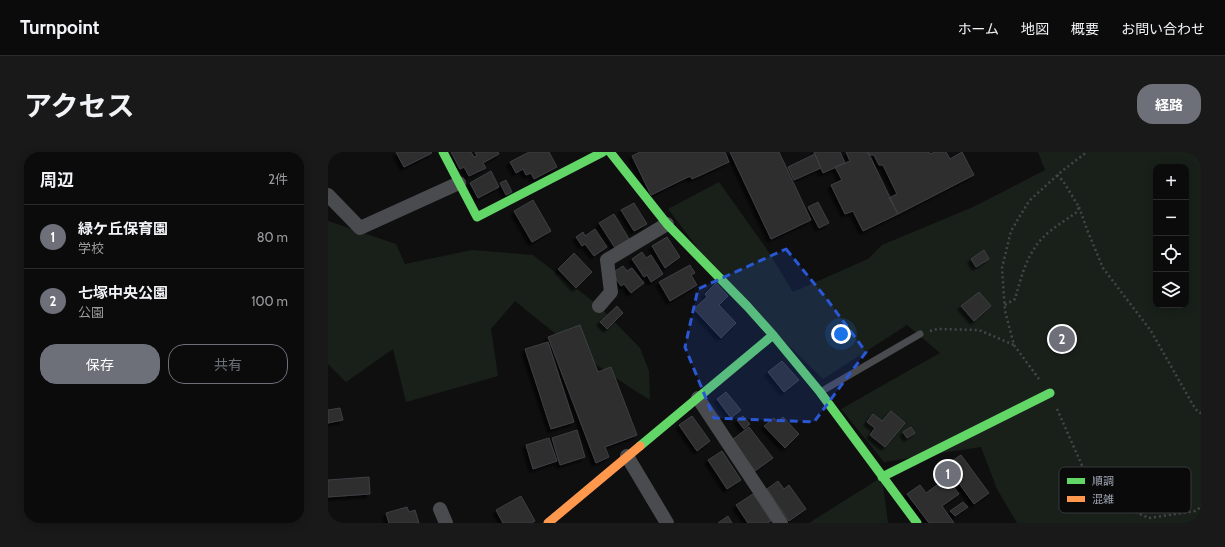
<!DOCTYPE html>
<html lang="ja">
<head>
<meta charset="utf-8">
<style>
  :root { --surface:#0b0b0c; --page:#19191a; --text:#f1f3f6; --muted:#9a9b9d; --line:#2b2b2d; --accent:#6d7079 }
  body { margin:0; font-family:Cabin,"Noto Sans JP",sans-serif; background:var(--page); color:var(--text) }
  .controls { position:absolute; right:12px; top:12px; display:grid; overflow:hidden; border-radius:8px; box-shadow:0 2px 10px #0003 }
  .controls button { width:36px; height:36px; display:grid; place-items:center; padding:0; border:0; border-bottom:1px solid var(--line); background:var(--surface); color:var(--text); font:20px sans-serif }
  .you { position:absolute; left:513px; top:182px; width:14px; height:14px; margin:-10px; border:3px solid #fff; border-radius:50%; background:#1a73e8; box-shadow:0 0 0 6px #1a73e833 }
  .badge { display:grid; place-items:center; width:26px; height:26px; border-radius:50%; background:var(--accent); color:#fff; font-size:13px; font-weight:700 }
  .pin { position:absolute; translate:-50% -50%; border:2px solid #fff; box-shadow:0 1px 4px #0006 }
  .list { margin:0; padding:0; list-style:none }
  h2 { display:flex; justify-content:space-between; align-items:center; height:52px; margin:0; padding:0 16px; font-size:17px }
  h2 small { font-size:13px; font-weight:400; color:var(--muted) }
  .list li { display:grid; grid-template-columns:26px 1fr auto; gap:12px; align-items:center; box-sizing:border-box; height:64px; padding:0 16px; border-top:1px solid var(--line) }
  .list b { display:block; font-size:15px; white-space:nowrap }
  .list p { margin:0; font-size:13px; white-space:nowrap; color:var(--muted) }
  .list em { font-size:13px; font-style:normal; color:var(--muted) }
  .actions { display:flex; gap:8px; padding:12px 16px }
  .actions a { flex:1; padding:9px 0; border:1px solid var(--accent); border-radius:16px; text-align:center; font-size:14px; color:var(--accent) }
  .actions .main { background:var(--accent); color:#fff }
  .icon { flex:none; width:22px; height:22px; fill:none; stroke:currentColor; stroke-width:2; stroke-linecap:round; stroke-linejoin:round }
  .map { position:relative; flex:none; width:873px; height:371px; overflow:hidden; border-radius:16px }
  header { display:flex; align-items:center; gap:24px; box-sizing:border-box; height:56px; padding:0 20px; background:var(--surface); border-bottom:1px solid var(--line) }
  header strong { font-size:19px }
  nav { display:flex; gap:22px; margin-inline-start:auto; font-size:14px }
  .intro { display:flex; align-items:center; justify-content:space-between; box-sizing:border-box; height:96px; padding:0 24px }
  h1 { margin:0; font-size:28px }
  .button { padding:10px 18px; border-radius:16px; background:var(--accent); color:#fff; font-size:14px; font-weight:700 }
  main { display:flex; gap:24px; padding:0 24px }
  aside { flex:1; background:var(--surface); border-radius:16px; box-shadow:0 2px 10px #0003 }
  .map>svg:first-child { display:block }
</style>
</head>
<body>
<header>
<strong>Turnpoint</strong>
<nav><a>ホーム</a><a>地図</a><a>概要</a><a>お問い合わせ</a></nav>
</header>
<div class="intro"><h1>アクセス</h1><a class="button">経路</a></div>
<main>
<aside>
<h2>周辺<small>2件</small></h2>
<ul class="list">
<li><span class="badge">1</span><div><b>緑ケ丘保育園</b><p>学校</p></div><em>80 m</em></li>
<li><span class="badge">2</span><div><b>七塚中央公園</b><p>公園</p></div><em>100 m</em></li>
</ul>
<div class="actions"><a class="main">保存</a><a>共有</a></div>
</aside>
<div class="map">
<svg width="873" height="371" viewBox="0 0 873 371">
  <defs>
    <filter id="shadow"><feDropShadow dx="-3.5" dy="3.5" stdDeviation="1" flood-color="#0009"/></filter>
  </defs>
  <rect width="100%" height="100%" fill="#0f0f10"/>
  <!-- green -->
  <path fill="#19201a" fill-rule="evenodd" d="M710 0H873V371H689L669 337 653 295 556 310 513 257 612 201 579 173 495 227 397 132 340 57 391 30 440 99 465 140 540 107 554 93 645 55 717 18ZM828 15H858V153H828Z
    M0 69 68 92 77 112 144 98 205 103 271 154 312 196 321 219 322 248C274 219 231 185 187 149L163 177 170 224 78 250 65 197 18 230 0 212Z
    M554 325 560 371H481Z"/>
  <!-- building -->
  <path fill="#2d2d2f" stroke="#3e4044" filter="url(#shadow)" d="M68 0H103L104 1 76 15Z
    M123 0H143L146 5 149 4 147 0H170L171 2 155 11 158 16 141 24 136 15 132 17Z
    M201 0H221L229 15 206 27 203 21 198 23 195 17 188 21 182 10Z
    M312 0H397L401 10 364 27 362 24 323 43 304 4Z
    M402 0H451L483 68 443 87Z
    M486 0H512L517 11 495 21Z
    M518 0H540L570 62 535 79 525 59 517 62 503 33 514 28 507 15 522 9Z
    M539 0H601L602 2 607 0H618L622 7 634 0 646 23 570 62 561 46 569 42 555 13H551L546 3H541Z
    M487 2 493 16 466 28 460 15Z
    M163 19 171 35 150 46 142 31Z
    M178 28 184 40 178 43 172 31Z
    M205 48 223 79 204 90 186 59Z
    M490 50 501 71 491 76 480 55Z
    M306 51 319 72 306 79 293 58Z
    M286 62 301 87 287 96 271 71Z
    M267 77 279 95 266 104 257 92 254 94 248 85 255 80 257 84Z
    M339 85 352 105 337 116 324 94Z
    M656 98 661 107 648 115 643 107Z
    M314 100 318 106 323 103 335 122 323 130 319 123 316 125 304 107Z
    M246 101 264 120 248 136 230 117Z
    M362 113 367 121 363 123 369 133 342 149 331 130Z
    M295 114 299 119 304 116 316 131 303 141 296 132 293 134 284 121Z
    M388 131 400 144 391 153 408 171 393 186 366 157 379 145 377 142Z
    M651 140 663 154 646 169 633 154Z
    M289 154 295 161 279 177 272 170Z
    M252 173 270 220 283 215 309 283 277 295 281 305 268 311 220 185Z
    M220 190 246 270 223 277 197 197Z
    M454 209 471 228 456 240 440 220Z
    M398 240 413 258 403 266 389 247Z
    M12 256 15 268 0 271V258Z
    M563 259 577 271 557 295 542 283 547 276 539 270 545 262 554 269Z
    M364 264 382 289 369 299 351 273Z
    M415 264 422 272 416 277 409 268Z
    M455 265 471 282 457 296 436 274 446 266 449 270Z
    M421 275 445 306 427 319 404 288Z
    M583 275 587 281 579 286 575 280Z
    M249 278 257 305 232 313 224 286Z
    M221 286 229 309 205 317 198 293Z
    M394 299 413 328 399 337 380 308Z
    M633 303 661 341 646 352 618 313Z
    M41 325 42 342 0 345V328Z
    M619 326 631 342 614 354 626 371H601L579 342 592 333 598 341Z
    M450 329 456 337 461 333 478 357 461 369 439 337Z
    M425 342 443 369 439 371H420L408 353Z
    M193 344 207 369 204 371H175L168 358Z
    M635 350 640 355 627 364 622 359Z
    M79 355 81 360 87 358 91 371H61L58 361Z
    M400 364 404 371H390Z"/>
  <g fill="none" stroke-linecap="round" stroke-linejoin="round">
    <!-- path -->
    <path stroke="#45464a" stroke-width="2.5" stroke-dasharray="2 3" stroke-linecap="butt" d="M751 55 760 80 775 116 823 179 865 253 870 260 873 261
      M677 153 687 147C692 130 696 112 706 97 715 81 734 71 749 60L751 55 735 29 729 23
      M602 179 609 177 651 178 686 193
      M711 227 686 193 677 159 674 116 683 79 701 49 734 19 759 0
      M729 257 760 327 785 350 821 366 867 359 873 355"/>
    <!-- lane -->
    <path stroke="#4a4b4f" stroke-width="7" d="M494 239 592 182"/>
    <!-- street -->
    <path stroke="#4a4b4f" stroke-width="14" d="M0 43 32 76 131 31
      M271 154 283 140 279 108 339 72
      M370 246 453 371
      M299 304 339 371
      M112 357 118 371"/>
    <!-- fast -->
    <path stroke="#63d668" stroke-width="9" d="M115 0 149 65 275 0
      M282 0 339 72 419 154 445 183 492 240 589 371
      M312 294 445 183
      M554 325 722 241"/>
    <!-- slow -->
    <path stroke="#ff974d" stroke-width="9" d="M220 371 312 294"/>
  </g>
  <!-- marked area -->
  <path fill="#2a57d4" fill-opacity="0.2" stroke="#2a57d4" stroke-width="3" stroke-dasharray="8 5" stroke-linejoin="round" d="M458 97 498 146 538 200 486 270 386 266 357 195 370 137Z"/>
  <!-- legend -->
  <rect x="731" y="315" width="132" height="46" rx="6" fill="#0a0a0b" stroke="#37383d" stroke-width="1"/>
  <rect x="739" y="326" width="18" height="6" fill="#63d668"/>
  <rect x="739" y="344" width="18" height="6" fill="#ff974d"/>
  <g font-size="11" fill="#9fa5b2">
    <text x="764" y="333">順調</text>
    <text x="764" y="351">混雑</text>
  </g>
</svg>
<div class="controls">
<button>+</button>
<button>−</button>
<button><svg class="icon" aria-label="locate" viewBox="0 0 24 24"><circle cx="12" cy="12" r="6"/><path d="M12 2v4M12 18v4M2 12h4M18 12h4"/></svg></button>
<button><svg class="icon" aria-label="layers" viewBox="0 0 24 24"><path d="M12 4l9 5-9 5-9-5zM3 14l9 5 9-5"/></svg></button>
</div>
<div class="you"></div>
<div class="pin badge" style="left:620px;top:322px">1</div>
<div class="pin badge" style="left:734px;top:187px">2</div>
</div>
</main>
</body>
</html>
